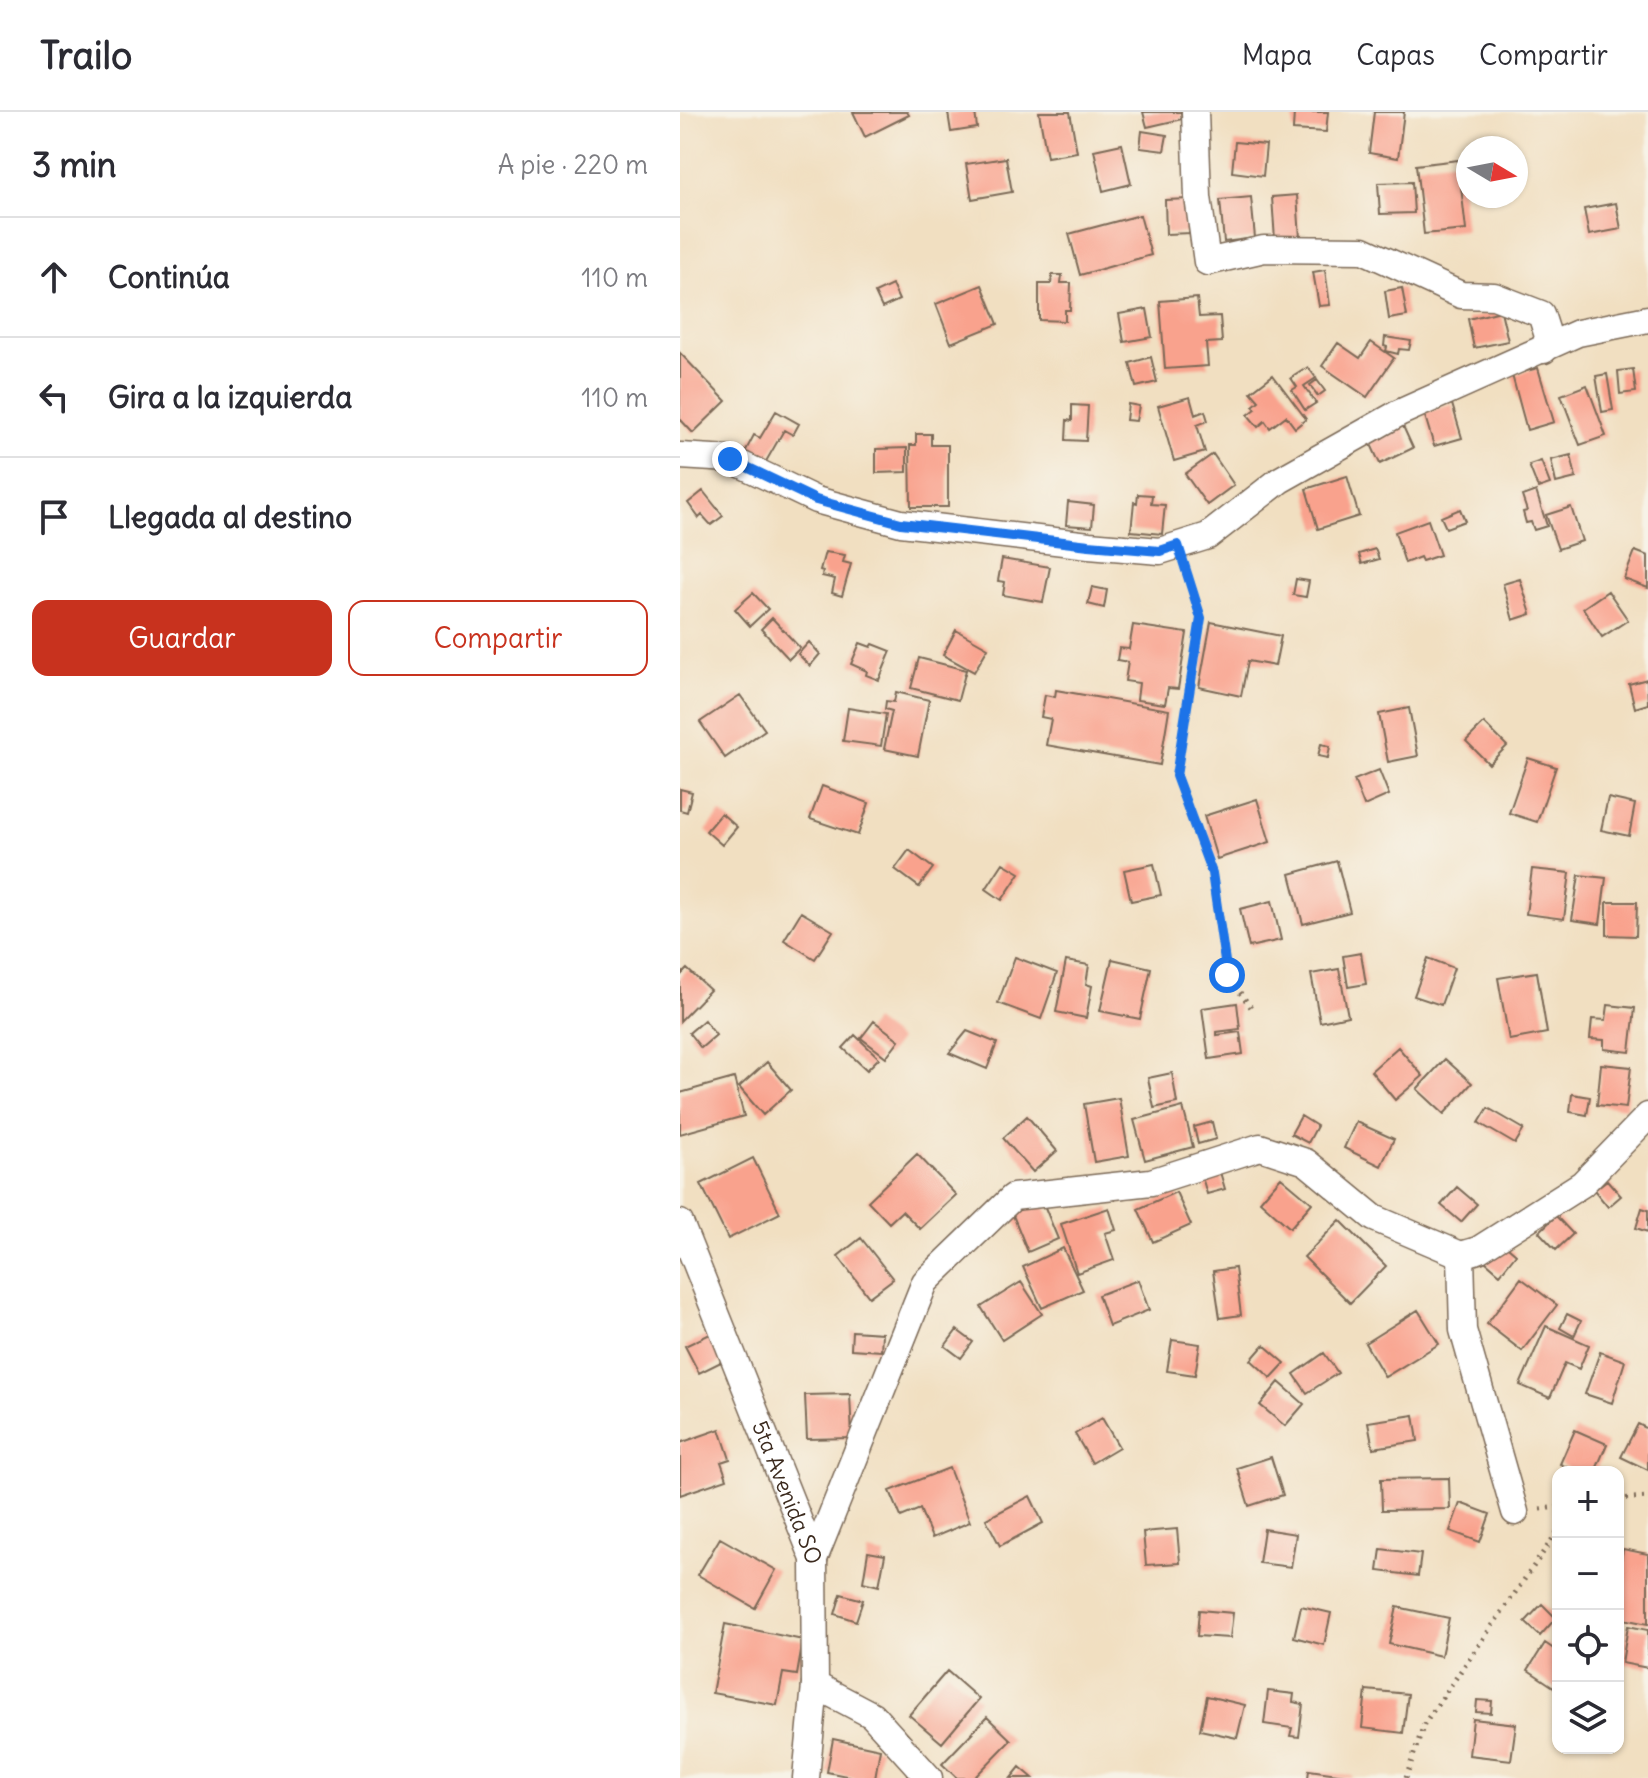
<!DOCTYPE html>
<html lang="es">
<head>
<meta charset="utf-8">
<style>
  :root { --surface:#fff; --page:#f2f2f3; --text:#2b2b33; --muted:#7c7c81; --line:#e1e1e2; --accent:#c8321e }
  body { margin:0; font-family:Delius,sans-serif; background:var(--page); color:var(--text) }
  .controls { position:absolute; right:24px; bottom:24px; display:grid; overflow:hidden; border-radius:16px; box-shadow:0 2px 6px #0004 }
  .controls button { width:72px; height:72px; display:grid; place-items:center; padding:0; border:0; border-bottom:2px solid var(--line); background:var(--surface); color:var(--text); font:40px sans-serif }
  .compass { position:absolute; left:776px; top:24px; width:72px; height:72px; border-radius:50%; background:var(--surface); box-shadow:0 2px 6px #0004; rotate:100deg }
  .stop { position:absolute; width:24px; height:24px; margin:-18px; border:6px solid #1a73e8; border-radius:50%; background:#fff }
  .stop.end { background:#1a73e8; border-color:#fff; box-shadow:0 2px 8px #0008 }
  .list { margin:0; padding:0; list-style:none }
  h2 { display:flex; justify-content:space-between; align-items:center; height:104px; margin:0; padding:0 32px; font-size:34px }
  h2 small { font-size:26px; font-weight:400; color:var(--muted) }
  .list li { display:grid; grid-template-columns:52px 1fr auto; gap:24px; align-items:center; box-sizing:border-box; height:120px; padding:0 32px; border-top:2px solid var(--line) }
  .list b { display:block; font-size:30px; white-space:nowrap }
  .list em { font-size:26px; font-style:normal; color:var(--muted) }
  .actions { display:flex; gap:16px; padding:24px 32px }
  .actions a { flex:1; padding:18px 0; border:2px solid var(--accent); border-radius:16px; text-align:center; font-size:28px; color:var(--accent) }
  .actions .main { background:var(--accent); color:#fff }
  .icon { flex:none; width:44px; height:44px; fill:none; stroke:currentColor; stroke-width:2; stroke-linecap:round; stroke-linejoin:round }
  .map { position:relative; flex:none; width:968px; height:1666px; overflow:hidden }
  header { display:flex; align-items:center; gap:48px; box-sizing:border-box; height:112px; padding:0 40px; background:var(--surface); border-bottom:2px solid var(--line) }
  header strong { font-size:38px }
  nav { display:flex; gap:44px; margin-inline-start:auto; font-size:28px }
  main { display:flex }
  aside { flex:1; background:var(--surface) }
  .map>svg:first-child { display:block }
</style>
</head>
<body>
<header>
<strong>Trailo</strong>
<nav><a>Mapa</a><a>Capas</a><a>Compartir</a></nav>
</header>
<main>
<aside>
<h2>3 min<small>A pie · 220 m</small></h2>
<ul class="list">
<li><svg class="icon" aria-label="ahead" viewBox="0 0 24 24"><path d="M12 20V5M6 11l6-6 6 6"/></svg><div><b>Continúa</b></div><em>110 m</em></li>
<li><svg class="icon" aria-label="left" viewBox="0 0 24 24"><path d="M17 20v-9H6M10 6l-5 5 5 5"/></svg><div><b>Gira a la izquierda</b></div><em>110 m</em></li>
<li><svg class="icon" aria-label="arrive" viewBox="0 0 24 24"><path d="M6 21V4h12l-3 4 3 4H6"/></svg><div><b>Llegada al destino</b></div></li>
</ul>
<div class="actions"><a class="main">Guardar</a><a>Compartir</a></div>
</aside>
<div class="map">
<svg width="968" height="1666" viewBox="0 0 968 1666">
  <rect width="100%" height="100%" fill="#f7f3e8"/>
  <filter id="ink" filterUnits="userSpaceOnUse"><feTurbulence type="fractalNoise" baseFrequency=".0125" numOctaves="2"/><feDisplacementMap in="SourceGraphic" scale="16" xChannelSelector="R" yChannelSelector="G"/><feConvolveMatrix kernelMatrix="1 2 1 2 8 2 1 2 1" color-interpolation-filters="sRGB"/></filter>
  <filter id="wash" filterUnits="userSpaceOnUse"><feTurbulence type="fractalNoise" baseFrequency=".006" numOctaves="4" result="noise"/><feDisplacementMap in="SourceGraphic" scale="32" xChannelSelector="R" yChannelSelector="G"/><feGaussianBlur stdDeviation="1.8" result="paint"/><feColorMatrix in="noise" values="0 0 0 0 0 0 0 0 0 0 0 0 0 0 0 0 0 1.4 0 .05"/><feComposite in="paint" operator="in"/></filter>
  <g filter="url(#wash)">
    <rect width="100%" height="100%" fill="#f1dfc1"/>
    <g id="blocks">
      <!-- building -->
      <path fill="#f9a28d" d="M173 0H227L229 3 185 25Z
        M295 0 297 16 271 20 268 1Z
        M359 0H390L397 40 367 45Z
        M463 0H501L502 7 467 15Z
        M614 0H648L646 20 613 18Z
        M694 0H724L718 46 689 41Z
        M462 19 487 23 484 39 460 36Z
        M555 30 586 33 583 64 552 60Z
        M442 32 451 72 423 79 414 38Z
        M326 46 332 80 292 87 286 52Z
        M778 48 786 118 744 122 736 53Z
        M732 70 734 101 700 102 698 71Z
        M617 83 620 126 595 128 592 85Z
        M571 85 575 126 544 130 540 88Z
        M510 87 511 121 486 122 485 88Z
        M936 91 941 117 909 123 904 97Z
        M460 103 471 143 400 163 389 122Z
        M645 158 650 193 639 194 633 160Z
        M372 163H382L381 171H391L390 198H385V209L359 208V172H371Z
        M212 173 219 188 202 196 195 181Z
        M302 173 318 212 271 231 256 192Z
        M722 176 727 204 709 207 705 179Z
        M517 186 519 205 540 204 542 230 526 231 528 254 485 257 480 189Z
        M467 197 472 225 444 230 439 202Z
        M821 199 828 229 794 236 788 207Z
        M705 225 731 229 729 238 719 237 718 242 706 239 707 235 704 234Z
        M691 230 714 246 687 285 642 254 658 231 680 246Z
        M0 241 46 289 13 321 0 307Z
        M471 245 477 270 456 275 450 251Z
        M628 255 636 266 624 274 636 291 625 298 612 278 617 275 611 266Z
        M858 256 874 310 847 318 832 263Z
        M953 257 956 280 940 282 938 259Z
        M927 262 933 298 922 300 916 264Z
        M593 263 626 307 615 316 606 304 590 316 585 309 578 315 568 303 576 297 573 294 579 289 571 280Z
        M637 268 645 279 638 284 630 273Z
        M907 273 926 324 900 333 881 283Z
        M510 285 515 303 525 299 528 309 517 313 525 340 494 349 478 294Z
        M448 292 459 294 456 309 446 308Z
        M772 292 782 326 754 334 744 301Z
        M392 293 408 294 406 329 386 328 387 308 392 309Z
        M96 299 119 312 113 323 104 318 84 353 64 342 74 323 80 326Z
        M722 312 733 336 700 352 689 328Z
        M236 322H251V333H268V395H231L230 333H236Z
        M227 336V360L196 361V337Z
        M533 342 554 373 527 393 505 362Z
        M891 343 896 366 876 371 871 348Z
        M861 349 870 372 858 376 849 353Z
        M667 364 679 404 638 417 626 377Z
        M23 379 43 404 31 413 22 403 19 406 8 391Z
        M856 379 867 414 854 418 851 410 846 411 843 400 847 399 842 384Z
        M458 382 472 383 471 392 485 393 482 422 451 419 454 390 457 391Z
        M388 390 414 393 412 415 386 413Z
        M891 395 902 429 878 437 866 403Z
        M780 397 785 409 766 416 761 405Z
        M748 408 760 443 742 449 740 445 725 451 715 420Z
        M695 437 699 447 682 452 679 442Z
        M955 439 968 444V476L944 467Z
        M145 440 165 443 163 450 171 452 162 484 152 481 155 467 142 464 143 459 140 458Z
        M322 447 370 455 363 490 323 483 325 470 318 469Z
        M616 467 629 469 626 485 613 483Z
        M840 467 851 502 833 508 823 472Z
        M412 475 427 478 424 496 408 492Z
        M928 479 948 508 922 525 903 496Z
        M73 481 88 497 70 514 55 497Z
        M92 506 120 536 109 547 81 517Z
        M531 510 601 524 595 554 568 549 561 584 519 575Z
        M453 513 507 521 498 577 488 576 485 592 457 588 459 571 445 569 448 550 437 548 439 536 449 537Z
        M276 518 308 536 294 560 263 543Z
        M129 530 140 542 130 554 118 542Z
        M180 531 191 535 193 532 211 539 199 568 186 563 187 559 171 552Z
        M239 546 286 558 278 588 231 576Z
        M967 567 968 592 955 596 949 572Z
        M376 578 489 598 480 653 366 633 371 607 361 605 365 583 375 585Z
        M216 580 249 588 238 644 204 637 212 599 205 597 206 589 214 590Z
        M60 583 85 618 45 646 20 610Z
        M168 596 206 602 201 634 163 629Z
        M729 596 738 644 708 650 699 602Z
        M804 611 827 634 809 652 786 629Z
        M641 632 650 634 648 646 638 644Z
        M848 646 876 655 857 710 829 701Z
        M699 658 709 683 684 694 674 668Z
        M142 674 189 691 178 723 130 707Z
        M0 677 12 680 7 700 0 698Z
        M928 686 955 692 949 724 921 718Z
        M577 687 590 730 537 747 524 704Z
        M41 701 57 715 42 733 26 719Z
        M229 738 253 756 239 775 215 757Z
        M657 749 670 800 623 812 610 762Z
        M323 751 340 761 322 788 306 777Z
        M474 752 481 783 451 789 444 758Z
        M852 757 890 761 884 807 846 802Z
        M899 763 926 766 920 812 892 808Z
        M592 789 601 828 569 835 560 797Z
        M927 790H957L956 824 927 823Z
        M121 800 153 819 135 847 104 828Z
        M681 841 686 872 668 875 663 844Z
        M335 845 377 861 361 907 318 891Z
        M748 846 774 856 761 893 734 884Z
        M432 847 471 856 460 907 420 899Z
        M386 849 409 853 406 872 412 874 406 906 376 900Z
        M7 857 30 878 0 909V864Z
        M659 857 668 904 640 910 631 862Z
        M857 860 867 921 829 928 818 866Z
        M557 891 560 917 537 920V923L560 920 563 942 529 947 522 896Z
        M928 893 955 896 950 940 924 937V928L910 927 912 907 926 908Z
        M24 908 36 923 21 936 9 921Z
        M194 909 219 928 206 945 181 926Z
        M287 919 317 931 307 957 269 941Z
        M175 923 199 946 187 958 163 936Z
        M718 935 743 964 715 988 691 959Z
        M765 947 792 971 764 1002 737 977Z
        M87 950 111 978 83 1003 59 975Z
        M921 952 951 955 946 996 917 993Z
        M492 961 497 991 474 996 468 966Z
        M54 966 64 1004 0 1022V981Z
        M892 982 910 985 907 1003 890 1000Z
        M439 986 449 1044 414 1050 404 992Z
        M503 995 513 1035 465 1048 454 1008Z
        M808 996 844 1017 835 1032 799 1011Z
        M347 1004 377 1039 353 1060 323 1026Z
        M621 1004 637 1014 628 1031 611 1022Z
        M532 1010 536 1027 518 1032 514 1015Z
        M676 1010 714 1027 701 1054 664 1036Z
        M237 1042 276 1083 240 1117 222 1099 209 1111 188 1089Z
        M73 1046 100 1101 48 1127 21 1072Z
        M540 1060 545 1077 527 1082 522 1065Z
        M601 1065 632 1091 610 1116 580 1089Z
        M927 1068 941 1084 928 1095 914 1078Z
        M777 1075 797 1092 781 1110 761 1093Z
        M496 1080 511 1113 473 1130 458 1097Z
        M362 1088 378 1127 348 1140 332 1101Z
        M429 1096 436 1118 425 1121 434 1148 397 1161 381 1112Z
        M962 1096 968 1098V1120L956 1116Z
        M876 1104 893 1122 876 1138 859 1120Z
        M660 1108 706 1154 670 1191 624 1145Z
        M181 1126 213 1167 189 1185 158 1144Z
        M821 1129 836 1142 820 1162 805 1149Z
        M383 1136 403 1178 362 1196 343 1155Z
        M555 1156 561 1203 540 1206 533 1159Z
        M841 1166 877 1193 842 1239 807 1212Z
        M458 1168 469 1198 429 1214 418 1183Z
        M341 1170 362 1202 322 1228 301 1195Z
        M738 1198 759 1232 705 1265 685 1231Z
        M887 1202 901 1209 894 1224 880 1216Z
        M866 1214 909 1233 899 1257 885 1251 870 1286 840 1273Z
        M277 1218 293 1230 281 1246 265 1234Z
        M172 1219 202 1221 201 1239 171 1237Z
        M30 1222 43 1249 19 1261 5 1234Z
        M492 1228 520 1232 515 1263 487 1259Z
        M584 1233 605 1251 591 1266 571 1248Z
        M920 1240 945 1249 932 1291 905 1282Z
        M644 1241 658 1261 627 1281 614 1262Z
        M599 1270 624 1292 605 1314 580 1293Z
        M170 1282 172 1326 127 1327 125 1283Z
        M734 1303 738 1329 693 1336 688 1310Z
        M422 1306 439 1335 412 1351 395 1322Z
        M958 1312 968 1317V1358L941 1345Z
        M40 1317 50 1347 41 1350 47 1367 0 1383V1331Z
        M895 1318 927 1332 915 1360H898L880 1352Z
        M591 1345 603 1383 569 1394 557 1356Z
        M269 1356 290 1410 252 1426 240 1397 221 1405 210 1379Z
        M769 1366 770 1397 702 1398 701 1367Z
        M350 1384 363 1411 320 1434 306 1407Z
        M780 1391 810 1402 800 1430 770 1419Z
        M497 1417 500 1451 466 1453 463 1420Z
        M584 1417 616 1422 611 1455 579 1451Z
        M40 1426 96 1458 75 1496 18 1463Z
        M701 1437 741 1442 738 1464 698 1459Z
        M943 1437 968 1442V1512L938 1506V1466Z
        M188 1440 205 1443 199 1474 183 1470Z
        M161 1482 183 1488 176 1509 155 1502Z
        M862 1492 876 1506 860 1524 845 1510Z
        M621 1494 651 1501 644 1533 614 1525Z
        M717 1495 769 1506 761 1544 709 1532Z
        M519 1498 553 1501 550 1526 517 1524Z
        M45 1512 123 1528 117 1563 103 1561 97 1593 32 1581Z
        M948 1514 968 1518V1556L942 1551Z
        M865 1531 878 1540V1578L848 1558Z
        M267 1559 299 1587 262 1631 229 1603Z
        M686 1578 728 1582 723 1621 682 1616Z
        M588 1579 614 1582 613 1590 623 1592 619 1625 610 1624 612 1616 584 1612Z
        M527 1584 565 1593 557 1626 520 1618Z
        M797 1588 812 1589 811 1601 796 1600Z
        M307 1605 331 1628 294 1666H277L262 1652Z
        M793 1607 836 1612 831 1648 789 1643Z
        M153 1627 200 1637 195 1666H176L147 1660Z
        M340 1655 353 1666H331Z
        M629 1658 673 1664V1666H628Z"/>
    </g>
  </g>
  <g filter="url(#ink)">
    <use href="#blocks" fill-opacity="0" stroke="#7b6957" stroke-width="2"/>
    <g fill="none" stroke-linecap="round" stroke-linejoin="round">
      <!-- street casing -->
      <g stroke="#7b6957" stroke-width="29">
        <g id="street">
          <path d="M515 0 518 85 527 150 584 137 683 138 781 183 814 184 861 202 868 224 864 238"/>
          <path d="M0 344 50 347 136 388 221 411 409 433 480 439 528 424 600 368 719 301 898 221 968 207"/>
          <path id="s1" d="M0 1111 134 1447 135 1573 126 1666"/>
          <path d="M781 1143 798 1138 902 1072 968 1004"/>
          <path d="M134 1447 245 1170 333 1085 471 1070 580 1035 626 1050 694 1106 781 1143 783 1218 835 1400"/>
          <path d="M135 1573 192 1603 249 1666"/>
        </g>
      </g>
      <!-- path -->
      <path stroke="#7b6957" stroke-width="5" stroke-dasharray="2 6" stroke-linecap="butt" d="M505 457 521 506 496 664 532 761 547 863 573 898
        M938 1387 968 1385
        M860 1397 878 1395
        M726 1666 744 1612 878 1419"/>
      <!-- street -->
      <use href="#street" stroke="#fff" stroke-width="26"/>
    </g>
  </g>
  <g fill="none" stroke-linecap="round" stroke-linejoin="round" filter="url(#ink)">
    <!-- route -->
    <path stroke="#1a73e8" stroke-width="10" d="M50 347 136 388 221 411 409 433 480 439 498 433 521 506 496 664 532 761 547 863"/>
  </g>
  <g text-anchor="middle" stroke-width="7" stroke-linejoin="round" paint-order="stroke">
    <!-- street labels -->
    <g font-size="22" fill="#3b2a1e" stroke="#f7f3e8">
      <text dy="8" stroke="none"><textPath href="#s1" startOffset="290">5ta Avenida SO</textPath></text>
    </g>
  </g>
</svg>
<div class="controls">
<button>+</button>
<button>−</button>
<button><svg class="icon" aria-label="locate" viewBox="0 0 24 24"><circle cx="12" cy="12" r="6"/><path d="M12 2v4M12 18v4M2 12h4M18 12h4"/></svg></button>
<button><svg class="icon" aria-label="layers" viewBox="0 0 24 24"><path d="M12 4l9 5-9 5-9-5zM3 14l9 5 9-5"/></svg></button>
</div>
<svg class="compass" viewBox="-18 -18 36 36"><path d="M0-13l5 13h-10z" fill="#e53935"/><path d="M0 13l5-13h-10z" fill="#7c7c81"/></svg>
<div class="stop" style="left:547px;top:863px"></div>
<div class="stop end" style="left:50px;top:347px"></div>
</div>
</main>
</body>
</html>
